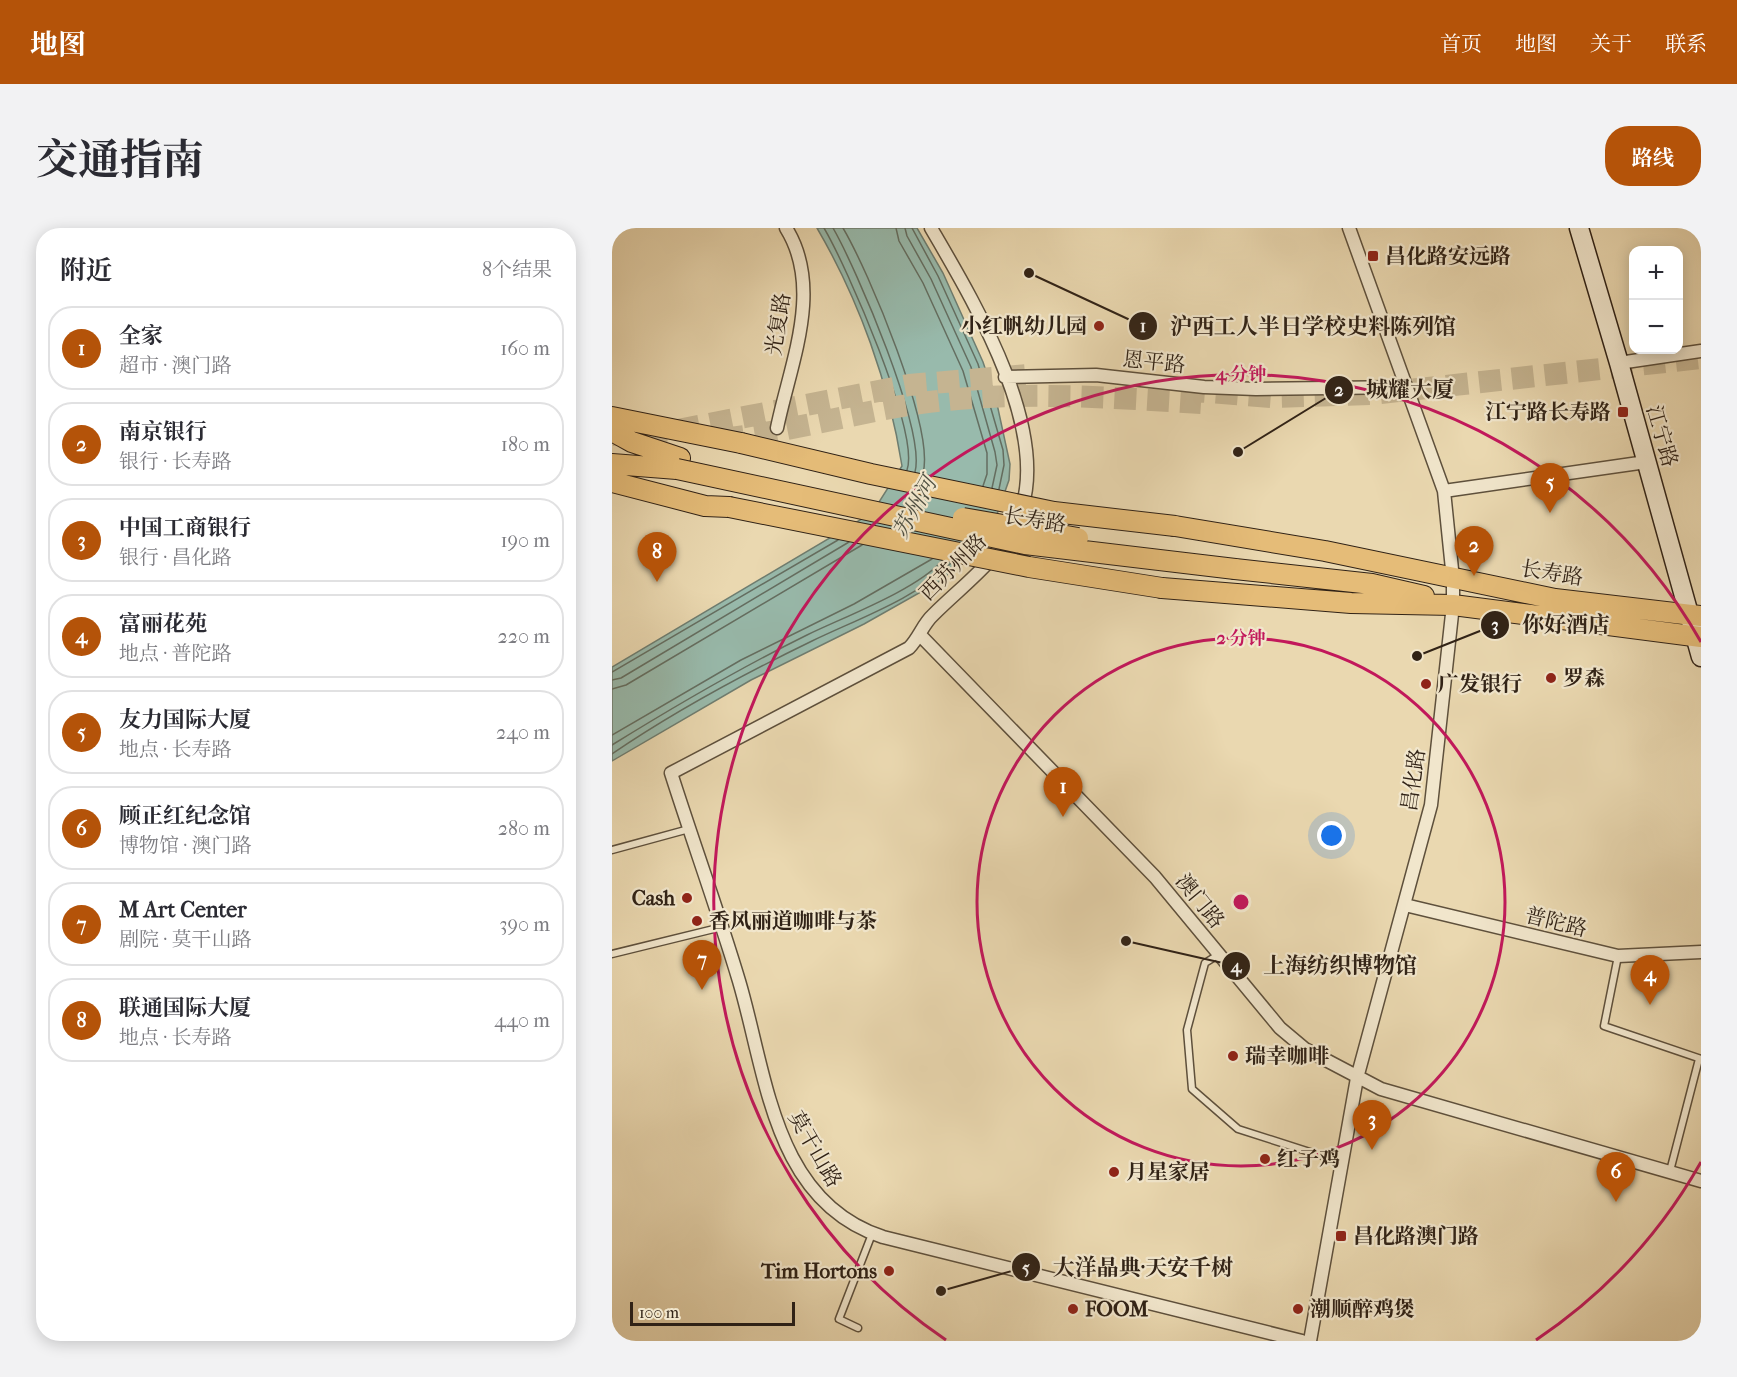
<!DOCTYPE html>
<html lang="zh">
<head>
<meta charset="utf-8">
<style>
  :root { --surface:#fff; --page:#f2f2f3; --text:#2b2b33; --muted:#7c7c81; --line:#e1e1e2; --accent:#b45309 }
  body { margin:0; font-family:"IM FELL French Canon","Noto Serif SC",serif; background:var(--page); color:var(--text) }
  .controls { position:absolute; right:18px; top:18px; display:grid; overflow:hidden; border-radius:12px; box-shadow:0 3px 15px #0003 }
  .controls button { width:54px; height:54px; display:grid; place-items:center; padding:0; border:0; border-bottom:2px solid var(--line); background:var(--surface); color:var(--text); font:30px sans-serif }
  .scale { position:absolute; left:18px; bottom:15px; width:165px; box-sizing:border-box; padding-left:6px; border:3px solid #302216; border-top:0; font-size:16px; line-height:21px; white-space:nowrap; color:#302216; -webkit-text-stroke:4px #f1e6cc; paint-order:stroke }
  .you { position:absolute; left:720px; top:608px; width:21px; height:21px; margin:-15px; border:4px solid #fff; border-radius:50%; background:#1a73e8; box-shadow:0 0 0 9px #1a73e833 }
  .badge { display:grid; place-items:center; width:39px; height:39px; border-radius:50%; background:var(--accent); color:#fff; font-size:20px; font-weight:700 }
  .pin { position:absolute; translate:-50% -50px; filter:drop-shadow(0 2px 3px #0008) }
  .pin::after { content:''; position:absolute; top:32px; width:21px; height:18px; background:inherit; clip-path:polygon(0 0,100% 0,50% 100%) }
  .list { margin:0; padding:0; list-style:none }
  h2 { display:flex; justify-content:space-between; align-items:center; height:78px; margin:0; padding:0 24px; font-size:26px }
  h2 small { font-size:20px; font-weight:400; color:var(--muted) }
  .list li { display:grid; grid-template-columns:39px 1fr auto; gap:18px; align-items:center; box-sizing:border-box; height:84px; margin:0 12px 12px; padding:0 12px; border:2px solid var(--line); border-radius:24px }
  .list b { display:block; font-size:22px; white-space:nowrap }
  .list p { margin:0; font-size:20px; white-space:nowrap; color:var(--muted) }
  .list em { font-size:20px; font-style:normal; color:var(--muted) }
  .map { position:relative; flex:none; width:1089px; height:1113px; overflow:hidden; border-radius:24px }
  header { display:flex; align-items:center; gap:36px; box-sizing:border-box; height:84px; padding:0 30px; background:var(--accent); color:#fff }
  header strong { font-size:28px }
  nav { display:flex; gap:33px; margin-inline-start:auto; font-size:21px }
  .intro { display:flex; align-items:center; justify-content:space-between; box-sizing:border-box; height:144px; padding:0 36px }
  h1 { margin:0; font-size:42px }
  .button { padding:15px 27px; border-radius:24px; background:var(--accent); color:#fff; font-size:21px; font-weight:700 }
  main { display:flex; gap:36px; padding:0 36px }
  aside { flex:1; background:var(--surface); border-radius:24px; box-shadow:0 3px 15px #0003 }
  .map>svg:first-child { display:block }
</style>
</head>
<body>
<header>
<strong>地图</strong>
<nav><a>首页</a><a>地图</a><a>关于</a><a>联系</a></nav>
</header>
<div class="intro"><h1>交通指南</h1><a class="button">路线</a></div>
<main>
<aside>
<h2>附近<small>8个结果</small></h2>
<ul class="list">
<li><span class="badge">1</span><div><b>全家</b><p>超市 · 澳门路</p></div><em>160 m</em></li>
<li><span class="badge">2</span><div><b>南京银行</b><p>银行 · 长寿路</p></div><em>180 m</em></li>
<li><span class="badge">3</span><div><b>中国工商银行</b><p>银行 · 昌化路</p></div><em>190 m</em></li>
<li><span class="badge">4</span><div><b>富丽花苑</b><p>地点 · 普陀路</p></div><em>220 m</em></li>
<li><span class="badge">5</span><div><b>友力国际大厦</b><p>地点 · 长寿路</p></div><em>240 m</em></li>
<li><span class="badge">6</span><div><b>顾正红纪念馆</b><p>博物馆 · 澳门路</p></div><em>280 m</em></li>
<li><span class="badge">7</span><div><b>M Art Center</b><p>剧院 · 莫干山路</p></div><em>390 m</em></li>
<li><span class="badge">8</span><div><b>联通国际大厦</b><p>地点 · 长寿路</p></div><em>440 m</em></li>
</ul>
</aside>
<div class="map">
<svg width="1089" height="1113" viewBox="0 0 1089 1113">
  <rect width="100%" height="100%" fill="#ead8b0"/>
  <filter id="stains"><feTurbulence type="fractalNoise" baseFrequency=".00333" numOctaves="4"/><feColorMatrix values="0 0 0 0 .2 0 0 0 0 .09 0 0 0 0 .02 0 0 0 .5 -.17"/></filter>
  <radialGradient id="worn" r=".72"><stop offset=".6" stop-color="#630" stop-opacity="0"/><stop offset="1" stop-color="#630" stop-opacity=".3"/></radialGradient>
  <!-- water -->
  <path fill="#98baac" stroke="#6e7d70" stroke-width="1.5" d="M205 0H305L331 45 371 134 385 176 398 236 397 252 384 289 332 351 252 396 139 452 0 533V439L260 285 290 238C277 155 247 72 205 0Z"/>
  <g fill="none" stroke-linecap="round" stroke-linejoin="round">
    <!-- shore -->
    <path stroke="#646e61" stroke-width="1.5" d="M212 0C234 37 308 205 295 242
      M221 0C244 40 314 202 303 244
      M231 0C256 42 323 201 311 245
      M284 0 287 13 311 55 351 143 375 225V246L371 258
      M293 0 295 8 319 51 359 139 383 224 385 237 380 260
      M300 0 326 48 366 136 391 222 392 237 387 261
      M0 444 226 312
      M0 452 9 450 237 314
      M0 461 14 457 250 317
      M0 507 129 432 242 376 320 331
      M0 517C63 478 128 440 195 407 232 389 304 362 330 333
      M0 526C60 485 134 445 200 413 243 392 306 370 339 335"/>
    <!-- highway-tunnel -->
    <path stroke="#c5b491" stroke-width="22" stroke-dasharray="22 11" stroke-linecap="butt" d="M571 162 659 169 760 166 1089 130
      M0 207 66 202 297 157 416 147
      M110 211C175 204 238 186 302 176 398 162 492 169 589 175"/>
    <!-- lane casing -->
    <g stroke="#5e503c" stroke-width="9">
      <path id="lane" d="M0 622 77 601
        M0 726 110 699
        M606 727 593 735 575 802 580 861 626 901 729 934
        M1006 728 992 798 1089 831
        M1058 943 1087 831
        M246 1100 227 1091 260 1006"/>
    </g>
    <!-- street casing -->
    <g stroke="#5e503c" stroke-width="15">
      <path id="street" d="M319 0C361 72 441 204 407 288 389 331 353 355 321 387 311 396 307 410 297 420L59 545C81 614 106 683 127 753 155 847 161 973 271 1009L690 1113
        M1007 135 1089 123
        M393 149 484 147 592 159 644 161 795 159
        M165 200C178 136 212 61 174 0
        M832 263 1034 234
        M308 407 543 649 668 800 693 821 769 861 1089 953
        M793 677 1006 728 1089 724
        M698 1113 745 850 819 577 841 377V351L832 263 737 0"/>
    </g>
    <!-- secondary casing -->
    <g stroke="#302216" stroke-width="21">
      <path id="secondary" d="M967 0 1007 135 1089 429"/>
    </g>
    <!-- primary casing -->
    <g stroke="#302216" stroke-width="22">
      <path id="primary" d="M0 189 129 215
        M0 203 20 214 68 230
        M0 236 65 241
        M0 254 93 278 117 279
        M563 298 713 323 943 371 1089 388
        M623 341 760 356 812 368
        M550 360 739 375 841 377 1089 409"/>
    </g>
    <!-- lane -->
    <use href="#lane" stroke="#f1e6cc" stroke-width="6"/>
    <!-- street -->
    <use href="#street" stroke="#f1e6cc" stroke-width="12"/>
    <!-- secondary -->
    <use href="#secondary" stroke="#f1e6cc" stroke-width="18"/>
    <!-- primary -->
    <use href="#primary" stroke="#e5bc78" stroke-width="20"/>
    <!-- primary-bridge casing -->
    <g stroke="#302216" stroke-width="22" stroke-linecap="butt">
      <path id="primary-bridge" d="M129 215 259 246 442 284 563 298
        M65 241 413 316 623 341
        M117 279 417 339 550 360
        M351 290 466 310"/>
    </g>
    <!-- primary-bridge -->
    <use href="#primary-bridge" stroke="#e5bc78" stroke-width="20"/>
  </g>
  <!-- distance rings -->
  <g fill="none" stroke="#c2185b" stroke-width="3">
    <circle cx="629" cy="674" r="264"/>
    <path d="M1089 934A528 528 0 0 1 924 1112M334 1112A528 528 0 1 1 1089 414"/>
  </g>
  <!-- markers -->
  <g fill="#8f2418" stroke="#f1e6cc" stroke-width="2">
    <rect x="755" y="22" width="12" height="12" rx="3"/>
    <circle cx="487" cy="98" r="6"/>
    <rect x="1005" y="178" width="12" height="12" rx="3"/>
    <circle cx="939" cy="450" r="6"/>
    <circle cx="814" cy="456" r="6"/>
    <circle cx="75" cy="670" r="6"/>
    <circle cx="85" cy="693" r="6"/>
    <circle cx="621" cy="828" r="6"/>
    <circle cx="653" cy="931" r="6"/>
    <circle cx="502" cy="944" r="6"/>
    <rect x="723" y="1002" width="12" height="12" rx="3"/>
    <circle cx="277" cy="1043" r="6"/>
    <circle cx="461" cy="1081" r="6"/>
    <circle cx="686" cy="1081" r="6"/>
  </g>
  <g text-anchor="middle" stroke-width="4.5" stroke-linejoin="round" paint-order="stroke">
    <!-- poi labels -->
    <g font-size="21" font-weight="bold" fill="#302216" stroke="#f1e6cc" text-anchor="start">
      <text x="773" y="35">昌化路安远路</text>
      <text x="475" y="105" text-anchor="end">小红帆幼儿园</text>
      <text x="999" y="191" text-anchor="end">江宁路长寿路</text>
      <text x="951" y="457">罗森</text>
      <text x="826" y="463">广发银行</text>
      <text x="63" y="677" text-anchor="end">Cash</text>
      <text x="97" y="700">香风丽道咖啡与茶</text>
      <text x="633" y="835">瑞幸咖啡</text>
      <text x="665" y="938">红子鸡</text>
      <text x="514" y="951">月星家居</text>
      <text x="741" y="1015">昌化路澳门路</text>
      <text x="265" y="1050" text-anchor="end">Tim Hortons</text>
      <text x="473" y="1088">FOOM</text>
      <text x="698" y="1088">潮顺醉鸡煲</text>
    </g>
    <!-- street labels -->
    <g font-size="21" fill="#302216" stroke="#f1e6cc">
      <text transform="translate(166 96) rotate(-81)" y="7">光复路</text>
      <text transform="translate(542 134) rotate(6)" y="7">恩平路</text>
      <text transform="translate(1050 208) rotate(74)" y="7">江宁路</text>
      <text transform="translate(423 292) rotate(9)" y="7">长寿路</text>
      <text transform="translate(341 339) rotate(-45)" y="7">西苏州路</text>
      <text transform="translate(940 345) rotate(9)" y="7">长寿路</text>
      <text transform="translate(801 552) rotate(-82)" y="7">昌化路</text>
      <text transform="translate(588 673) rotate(51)" y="7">澳门路</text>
      <text transform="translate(944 694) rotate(14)" y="7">普陀路</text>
      <text transform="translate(203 921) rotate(60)" y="7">莫干山路</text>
    </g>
    <!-- water labels -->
    <g font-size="22" font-style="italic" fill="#4f5043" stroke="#f1e6cc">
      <text transform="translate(302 279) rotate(-61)" y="8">苏州河</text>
    </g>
  </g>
  <circle cx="629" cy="674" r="9" fill="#c2185b" stroke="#f1e6cc" stroke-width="3"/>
  <g font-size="18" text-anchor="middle" font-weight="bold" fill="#c2185b" stroke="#f1e6cc" stroke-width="4.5" stroke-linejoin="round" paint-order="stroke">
    <text x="629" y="152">4 分钟</text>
    <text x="629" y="416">2 分钟</text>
  </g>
  <!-- callouts -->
  <path fill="none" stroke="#302216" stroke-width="2" d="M417 45L531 98M626 224L727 162M805 428L883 397M514 713L624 738M329 1063L414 1039"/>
  <g fill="#302216" stroke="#f1e6cc" stroke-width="2">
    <circle cx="417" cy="45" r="6"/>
    <circle cx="626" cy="224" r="6"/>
    <circle cx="805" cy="428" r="6"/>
    <circle cx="514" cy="713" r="6"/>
    <circle cx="329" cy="1063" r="6"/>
    <circle cx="531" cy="98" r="15"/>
    <circle cx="727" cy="162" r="15"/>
    <circle cx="883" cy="397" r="15"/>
    <circle cx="624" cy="738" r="15"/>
    <circle cx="414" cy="1039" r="15"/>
  </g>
  <g font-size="18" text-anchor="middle" font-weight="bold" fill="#fff">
    <text x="531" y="104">1</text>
    <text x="727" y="168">2</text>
    <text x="883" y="403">3</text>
    <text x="624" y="744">4</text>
    <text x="414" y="1046">5</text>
  </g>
  <g font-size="22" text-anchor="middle" font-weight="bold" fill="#302216" stroke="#f1e6cc" stroke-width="4.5" stroke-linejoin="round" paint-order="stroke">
    <text x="701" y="106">沪西工人半日学校史料陈列馆</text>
    <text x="798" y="169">城耀大厦</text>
    <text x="954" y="404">你好酒店</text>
    <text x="728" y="745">上海纺织博物馆</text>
    <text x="531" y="1047">大洋晶典·天安千树</text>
  </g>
  <rect width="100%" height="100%" filter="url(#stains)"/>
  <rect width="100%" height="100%" fill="url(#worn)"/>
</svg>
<div class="controls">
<button>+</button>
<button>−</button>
</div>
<div class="scale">100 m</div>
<div class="you"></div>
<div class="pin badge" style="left:451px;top:589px">1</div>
<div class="pin badge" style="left:862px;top:348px">2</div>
<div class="pin badge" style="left:760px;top:922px">3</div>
<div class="pin badge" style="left:1038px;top:777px">4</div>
<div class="pin badge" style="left:938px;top:285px">5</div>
<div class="pin badge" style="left:1004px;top:974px">6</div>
<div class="pin badge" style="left:90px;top:762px">7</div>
<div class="pin badge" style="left:45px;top:354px">8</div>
</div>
</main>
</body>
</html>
